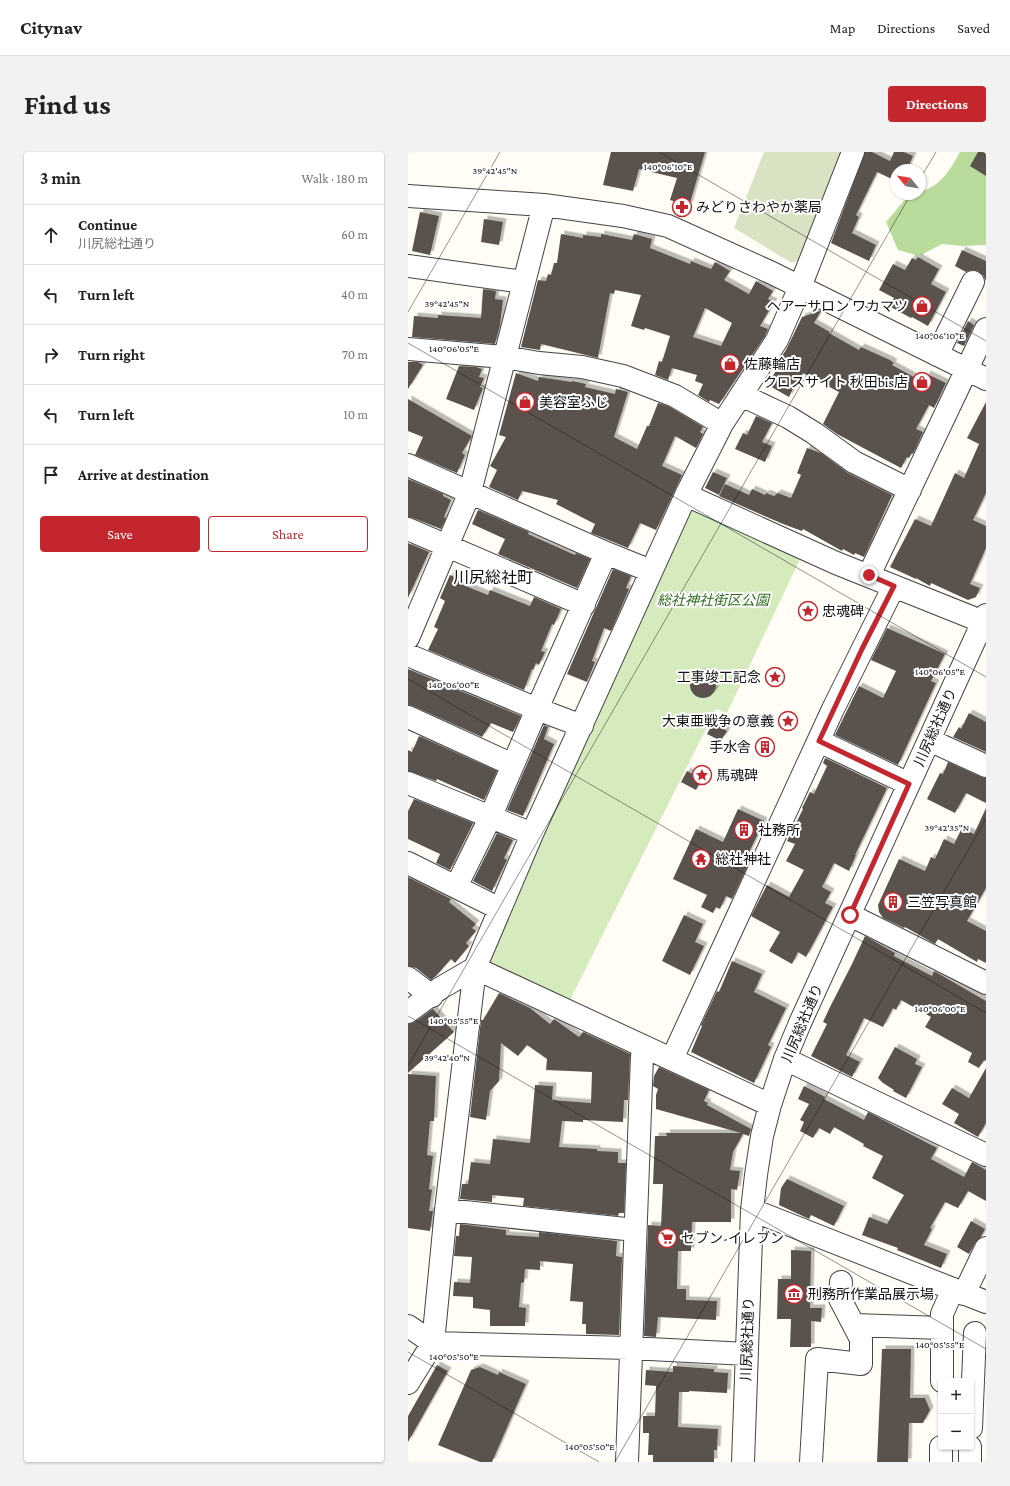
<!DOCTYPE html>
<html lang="en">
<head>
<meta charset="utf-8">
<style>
  :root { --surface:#fff; --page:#f2f2f2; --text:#222; --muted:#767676; --line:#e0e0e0; --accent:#c4262e }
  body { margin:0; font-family:"Crimson Pro","Noto Sans JP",serif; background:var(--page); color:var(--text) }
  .controls { position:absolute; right:12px; bottom:12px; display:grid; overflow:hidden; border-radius:4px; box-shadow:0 1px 3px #0004 }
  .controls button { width:36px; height:36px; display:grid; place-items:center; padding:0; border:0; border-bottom:1px solid var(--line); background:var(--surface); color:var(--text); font:20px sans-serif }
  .compass { position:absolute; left:482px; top:12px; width:36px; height:36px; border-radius:50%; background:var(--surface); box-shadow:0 1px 3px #0004; rotate:300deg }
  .stop { position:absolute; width:12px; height:12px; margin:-9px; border:3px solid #c4262e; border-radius:50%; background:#fff }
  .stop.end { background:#c4262e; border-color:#fff; box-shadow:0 1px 4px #0008 }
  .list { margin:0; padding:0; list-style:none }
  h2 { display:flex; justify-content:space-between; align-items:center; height:52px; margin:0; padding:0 16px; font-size:17px }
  h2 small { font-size:13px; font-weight:400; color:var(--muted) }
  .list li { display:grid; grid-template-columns:26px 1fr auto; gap:12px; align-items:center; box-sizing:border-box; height:60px; padding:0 16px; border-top:1px solid var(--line) }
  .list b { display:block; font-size:15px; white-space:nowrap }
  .list p { margin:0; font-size:13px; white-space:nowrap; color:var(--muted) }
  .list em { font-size:13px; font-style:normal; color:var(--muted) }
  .actions { display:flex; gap:8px; padding:12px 16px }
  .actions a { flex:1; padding:9px 0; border:1px solid var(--accent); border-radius:4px; text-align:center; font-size:14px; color:var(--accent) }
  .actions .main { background:var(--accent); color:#fff }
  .icon { flex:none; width:22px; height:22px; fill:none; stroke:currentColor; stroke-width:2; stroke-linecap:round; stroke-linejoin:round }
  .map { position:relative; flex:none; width:578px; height:1310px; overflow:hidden; border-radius:4px }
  header { display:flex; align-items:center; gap:24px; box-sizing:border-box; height:56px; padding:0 20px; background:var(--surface); border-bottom:1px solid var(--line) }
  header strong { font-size:19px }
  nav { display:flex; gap:22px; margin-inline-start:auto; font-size:14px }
  .intro { display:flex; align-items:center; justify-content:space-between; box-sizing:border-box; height:96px; padding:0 24px }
  h1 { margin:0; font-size:28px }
  .button { padding:10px 18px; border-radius:4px; background:var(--accent); color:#fff; font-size:14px; font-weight:700 }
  main { display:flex; gap:24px; padding:0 24px }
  aside { flex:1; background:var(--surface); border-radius:4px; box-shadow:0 1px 3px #0004 }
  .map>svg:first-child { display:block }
</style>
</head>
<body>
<header>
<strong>Citynav</strong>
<nav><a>Map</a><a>Directions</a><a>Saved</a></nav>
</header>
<div class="intro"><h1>Find us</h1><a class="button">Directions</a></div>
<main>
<aside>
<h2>3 min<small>Walk · 180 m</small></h2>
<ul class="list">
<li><svg class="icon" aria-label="ahead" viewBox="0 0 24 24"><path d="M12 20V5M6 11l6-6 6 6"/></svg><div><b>Continue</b><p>川尻総社通り</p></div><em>60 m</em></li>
<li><svg class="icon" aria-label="left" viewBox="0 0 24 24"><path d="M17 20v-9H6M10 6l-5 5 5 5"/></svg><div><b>Turn left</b></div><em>40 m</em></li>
<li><svg class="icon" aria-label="right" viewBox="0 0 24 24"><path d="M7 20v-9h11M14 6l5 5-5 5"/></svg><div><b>Turn right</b></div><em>70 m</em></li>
<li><svg class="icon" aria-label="left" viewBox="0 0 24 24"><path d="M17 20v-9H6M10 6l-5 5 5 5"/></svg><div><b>Turn left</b></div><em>10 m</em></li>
<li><svg class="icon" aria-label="arrive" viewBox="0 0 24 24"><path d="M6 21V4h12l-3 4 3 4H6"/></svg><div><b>Arrive at destination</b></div></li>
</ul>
<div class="actions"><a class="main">Save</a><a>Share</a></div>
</aside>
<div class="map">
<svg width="578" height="1310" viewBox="0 0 578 1310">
  <defs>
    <filter id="shadow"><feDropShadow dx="3.5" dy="-3.5" stdDeviation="0" flood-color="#0004"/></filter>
  </defs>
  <rect width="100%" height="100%" fill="#fffdf5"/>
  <!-- green -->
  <path fill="#d5ebbd" d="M283 352 395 401 319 561 308 557 160 852 81 817 78 809Z"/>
  <!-- forest -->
  <path fill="#b9dc9c" d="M552 0H578V93L554 94 534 92 511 104 490 98 478 70 500 44 512 42V40C533 34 542 18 552 0Z"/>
  <!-- cemetery -->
  <path fill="#d9e3c4" d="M356 0H439L400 105 384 111 326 76Z"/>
  <!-- building -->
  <path fill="#5a524d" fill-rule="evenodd" filter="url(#shadow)" d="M203 0H297L281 54 262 48 269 26 231 17 225 39 195 33Z
    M457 0H464L482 9 486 0H496L505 4 499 18H488V29L469 20 448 63 451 65 444 81 468 93 461 109 423 91Z
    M570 0H578V24L562 14Z
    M12 60 31 64 22 103 4 99Z
    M76 67 95 70 91 93 73 90Z
    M153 82 175 86V83L193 85V82L224 88 226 82 244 87 242 96 282 112 283 109 303 117 307 110 322 119 316 128 341 142 348 129 365 139 360 147 366 150 352 174 360 177 357 184 311 252 302 248 301 250 290 243 295 232 287 229 289 223 264 216 260 228 247 223 251 209 254 210 262 184 237 176 236 178 223 174 233 143 207 138 206 142 202 141 190 206 133 192 132 198 113 195 130 128 138 129 140 122 143 123 146 111H149ZM297 156 324 171 313 194 285 185Z
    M554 98 578 109V129L575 123 570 119 564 118 558 120 547 114Z
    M510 105 531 117 523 132 538 140 520 174 504 165 503 166 481 154 486 146 471 138 485 112 497 118 504 106 508 108Z
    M75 137 88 139 87 147 95 148 92 173 87 192 4 185 6 164 30 166V163L73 166Z
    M412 159H413L406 171 422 180 421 181 451 198 453 195 482 208 486 211 484 213 515 230 519 222 538 231 526 256 521 253 508 277 515 280 505 302 504 301 501 306 499 305 493 316 429 282 415 272 431 240 395 221 392 227 390 226 381 245 360 233 373 209 371 208 378 198 394 165Z
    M560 169 566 173 556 194 549 191Z
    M0 210H10L15 213 0 237Z
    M51 214 68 215 74 217 71 225 76 226 72 235 75 236 66 258 38 247Z
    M108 221 130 229 131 225 164 230V229L178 232 177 235 207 242 208 237 220 240 206 285 229 297 239 274H241L250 251 262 255 295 275 292 280 295 282 288 296 267 284 254 314 274 323 248 378 232 371 220 396 183 381 187 372 148 352 150 348 114 339 110 348 81 335 89 318 82 314 98 285 91 283Z
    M0 247 64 284 54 301 57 303 49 321 7 303 15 285 0 279Z
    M578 250V341L565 368 578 374V396L562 432 572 436 568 445 560 448 523 431 522 434 508 426V427L482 415 507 367 523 374 547 321 556 326 571 292 559 286Z
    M348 264 364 271 354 290 364 294 357 310 327 297 335 281 339 283Z
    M399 296 413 301 440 321 484 343 456 405 447 401 446 403 435 397 434 399 395 377 394 379 375 372 311 344 317 332 341 343 344 337 357 343 358 341 366 344 370 341 383 346 393 323 389 321Z
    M305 320 319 326 311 343 297 336Z
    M0 327 35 342V344L43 348 36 365 38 366 33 377 5 366 0 365Z
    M70 358 121 380 120 382 167 403 168 401 182 407 169 436 90 402 97 387 64 372Z
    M0 391 21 400 0 446Z
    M205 417 223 424 218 436 221 437 203 479 196 476 184 509 187 510 179 530 159 522Z
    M42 423 56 429 55 433 80 443 82 438 122 454 126 445 153 457 146 473 144 472 133 499 137 500 131 513 128 511 125 518 124 517 116 538 20 498 30 477 26 475 37 449 32 446Z
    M479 476 537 502 523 529 528 531 490 613 427 583 451 534 475 546 488 519 463 508Z
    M0 517 113 564 105 580 83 571 74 585 5 554 0 553Z
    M282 533a13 13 0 1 1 26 0a13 13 0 1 1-26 0Z
    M561 561 578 570V600L545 585 551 575 553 577Z
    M305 571 319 579 314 587H309L299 582Z
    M136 573 140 575 136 587 146 592 115 664 99 658Z
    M11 584 89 619 76 648 29 627 28 629 0 619V598L4 600Z
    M417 606 479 636 447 703H448L441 719 426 711 414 735 423 740 417 751 425 755 398 805 390 800 384 812 361 799 372 780 343 764 359 733 381 745 396 718 378 709 387 692 379 689 395 657 394 656 402 640 406 642 419 614 415 611Z
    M540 610 573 625 578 626V651L558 641 547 661 519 647 532 621 535 622Z
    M279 619 294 627 288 638 273 630Z
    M6 647 65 671 42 718 28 711 32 702 0 687V659Z
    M578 656V736L559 769 578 779V811L570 807 569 810 530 787 527 792 497 775 496 776 475 766 471 760 470 753 491 707 517 719 523 705 527 707 536 687 546 692 554 676 566 682Z
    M330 657 356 669 336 711 340 713 324 747 318 744 312 757 308 755 305 761 293 755 299 743 265 727 288 677 315 690Z
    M89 681 105 688 96 706 99 708 84 739 65 729Z
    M0 725 43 747 41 750 68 772 64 776 68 779 58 791 61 794 47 811 43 807 28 824 23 828 8 816 0 814Z
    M276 763 295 772 287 790 296 794 282 823 254 809Z
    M457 784 487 801 486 804 524 824 526 819 578 849V909L576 908 571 916 560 910 564 901 517 875 523 865 493 848 488 858 485 856 475 875 456 866 438 903 452 910 444 925 403 904 419 872 415 870 422 855 444 812Z
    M324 809 354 822 346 840 378 856 360 893 363 895 346 931 283 900 294 874 293 873 309 839 311 840Z
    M91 841 122 856 142 872 146 867 171 885 175 880 222 902 220 948H216L215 970 175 968V970L154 969 151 995 189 997V999L210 1000V1011H218L216 1061H211L210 1064 115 1054 116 1046 84 1043V1050L52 1047 54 1032H60L63 1010 82 1012 85 987 122 991 127 933 145 934 144 948 183 951 184 920 138 918 139 907 119 893 110 904 93 891 91 929 82 939 78 968 62 965 73 868H75Z
    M25 857 46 880 0 921V872L7 870Z
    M487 895 509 907 507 912 514 915 498 946 485 939 486 938 475 931 470 926Z
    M251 915 301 938 296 949 300 951 299 953 343 977 341 984 335 982 325 1000 322 1018 332 1019 329 1038 323 1037V1070H284L283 1099H270L269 1137H278V1148L309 1149 308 1168 250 1165 248 1185 236 1184 240 1073 253 1074 255 1032H245L247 984H259L258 981H333L248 957V943L250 937 245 934 246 924Z
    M578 916V971L570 985 546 971 551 962 534 952 544 936 561 946Z
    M0 922 28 924 26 969H22L19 1003 25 1004 21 1037 24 1038 21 1059H25L22 1079 0 1076Z
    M396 934 417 945 416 947 456 968 460 960 529 996 523 1007 556 1025 564 1010 578 1018V1049L560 1039 550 1056 537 1050 522 1076 524 1077 516 1093 539 1102 533 1116 489 1098 490 1096 454 1083 461 1065 479 1072 496 1043 464 1026 475 1004 455 994 456 992 426 975 422 982 411 976 405 986 392 979 396 970 392 968 401 952 390 947Z
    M379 1027 436 1054 426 1074 403 1063 401 1067 371 1053 373 1036Z
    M563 1069 577 1077 573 1085 567 1091 561 1102 549 1095Z
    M52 1072 98 1078V1083L131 1085V1080L209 1089 208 1104 214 1105 211 1183 178 1182V1172H174L175 1150 162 1149 165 1112 132 1109V1118L117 1117 116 1130 113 1131 111 1155 118 1156 117 1174H82V1158L65 1156V1145L45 1144 46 1130 62 1131 64 1105 46 1104 48 1084H51Z
    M383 1098 403 1099 402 1156H414L413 1170 403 1169V1195H382L383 1167H369L370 1127H383Z
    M474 1197H503L502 1246H517L522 1258 515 1271H501L500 1310H469Z
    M29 1213 40 1219 0 1290V1264Z
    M265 1214 306 1217V1220L320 1221 319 1241 281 1239V1240H271L270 1275 310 1277 309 1298H306V1310H245V1303H240L241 1281H235V1264H247L248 1234 237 1233 238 1218 265 1220Z
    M72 1215 90 1223 91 1220 118 1232 84 1310H72L30 1293 63 1218Z"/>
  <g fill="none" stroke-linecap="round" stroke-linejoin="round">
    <!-- minor casing -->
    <g stroke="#444" stroke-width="24">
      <path id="minor" d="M0 44 136 53 215 64 260 74 364 121 578 227
        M0 114 116 130
        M0 197 96 205 131 211 174 215 215 224 267 244 314 272
        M529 203 565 130
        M333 243 380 265 406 281 446 310 502 338
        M0 313 198 401 243 419
        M278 343 428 411 578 471
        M0 377 176 453
        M461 423 578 177
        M0 486 62 340 136 53
        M0 503 129 557 174 574
        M0 565 105 613
        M521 588 578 614
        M411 589 501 632
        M0 631 124 682
        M0 711 92 757
        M48 735 82 666 129 557 198 401
        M442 763 578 831
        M67 816 362 953
        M0 826 24 844
        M0 860 31 837 67 816
        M264 907 425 557 486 434
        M377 907 578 1003
        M38 1058 227 1078
        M344 1058 578 1150
        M556 1142 578 1096
        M446 1173 534 1176
        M0 1174 25 1191 222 1196 339 1202
        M534 1229V1162L545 1137
        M0 1231 25 1191 38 1058 67 816 124 682 278 343 314 272 369 188 392 135 445 0
        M563 1276 567 1181
        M219 1310 234 904 237 896
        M335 1310 344 1058 348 1023 354 984 362 953 377 907 392 871 578 463
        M403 1310 409 1207 453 1212V1187L432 1147 433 1130
        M533 1310V1295
        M562 1310V1295"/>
    </g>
    <!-- minor -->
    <use href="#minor" stroke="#fff" stroke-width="22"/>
  </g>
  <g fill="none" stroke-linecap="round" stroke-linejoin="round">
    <!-- route -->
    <path stroke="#c4262e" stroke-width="5" d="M442 763 501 632 411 589 454 497 486 434 461 423"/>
  </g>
  <!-- ticks -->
  <path fill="none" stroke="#111" stroke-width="1" stroke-opacity="0.45" d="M251 0 578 189M512 27 528 0M0 160 92 0M0 191 578 525M0 527 578 861M0 864 578 1197M0 914 503 42M0 1200 191 1310M207 1310 578 667"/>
  <!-- icons -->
  <defs>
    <g id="pharmacy-ring" transform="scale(1)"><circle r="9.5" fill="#fff" stroke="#c4262e" stroke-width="1.5"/><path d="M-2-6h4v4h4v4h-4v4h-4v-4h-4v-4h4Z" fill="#c4262e"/></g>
    <g id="shop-ring" transform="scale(1)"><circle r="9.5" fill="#fff" stroke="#c4262e" stroke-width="1.5"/><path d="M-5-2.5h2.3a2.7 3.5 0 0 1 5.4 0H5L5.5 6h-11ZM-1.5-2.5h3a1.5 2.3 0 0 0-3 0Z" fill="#c4262e"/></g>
    <g id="sight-ring" transform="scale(1)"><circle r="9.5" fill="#fff" stroke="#c4262e" stroke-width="1.5"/><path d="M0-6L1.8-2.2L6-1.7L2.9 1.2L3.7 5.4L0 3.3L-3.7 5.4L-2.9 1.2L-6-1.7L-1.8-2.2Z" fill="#c4262e"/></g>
    <g id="building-ring" transform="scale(1)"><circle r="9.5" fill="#fff" stroke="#c4262e" stroke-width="1.5"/><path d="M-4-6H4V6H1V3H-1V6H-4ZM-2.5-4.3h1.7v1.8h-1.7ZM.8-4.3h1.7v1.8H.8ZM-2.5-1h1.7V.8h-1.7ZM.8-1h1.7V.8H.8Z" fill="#c4262e"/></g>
    <g id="temple-ring" transform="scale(1)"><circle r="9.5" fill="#fff" stroke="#c4262e" stroke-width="1.5"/><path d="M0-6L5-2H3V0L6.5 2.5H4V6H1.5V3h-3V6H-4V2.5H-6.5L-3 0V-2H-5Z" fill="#c4262e"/></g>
    <g id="supermarket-ring" transform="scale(1)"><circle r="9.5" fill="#fff" stroke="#c4262e" stroke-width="1.5"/><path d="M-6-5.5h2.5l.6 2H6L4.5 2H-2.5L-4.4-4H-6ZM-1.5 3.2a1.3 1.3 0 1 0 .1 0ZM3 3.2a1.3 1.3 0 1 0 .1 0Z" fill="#c4262e"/></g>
    <g id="museum-ring" transform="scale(1)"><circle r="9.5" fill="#fff" stroke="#c4262e" stroke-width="1.5"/><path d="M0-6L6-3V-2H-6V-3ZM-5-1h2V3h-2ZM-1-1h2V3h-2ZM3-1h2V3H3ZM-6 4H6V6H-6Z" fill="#c4262e"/></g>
  </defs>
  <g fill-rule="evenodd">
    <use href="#pharmacy-ring" x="274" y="55"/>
    <use href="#shop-ring" x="514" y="154"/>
    <use href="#shop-ring" x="322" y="212"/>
    <use href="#shop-ring" x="514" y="230"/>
    <use href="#shop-ring" x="117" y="250"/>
    <use href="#sight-ring" x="400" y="459"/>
    <use href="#sight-ring" x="367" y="525"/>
    <use href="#sight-ring" x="380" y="569"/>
    <use href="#building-ring" x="357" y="595"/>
    <use href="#sight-ring" x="294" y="623"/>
    <use href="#building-ring" x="336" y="678"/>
    <use href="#temple-ring" x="293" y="707"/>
    <use href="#building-ring" x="485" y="750"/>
    <use href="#supermarket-ring" x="259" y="1086"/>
    <use href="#museum-ring" x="386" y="1142"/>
  </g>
  <g text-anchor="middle" stroke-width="4" stroke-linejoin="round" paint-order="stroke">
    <!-- poi labels -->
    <g font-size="14" fill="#111" stroke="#fff" text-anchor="start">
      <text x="288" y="60">みどりさわやか薬局</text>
      <text x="500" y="159" text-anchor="end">ヘアーサロン ワカマツ</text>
      <text x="336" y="217">佐藤輪店</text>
      <text x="500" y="235" text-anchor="end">クロスサイト 秋田bis店</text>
      <text x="131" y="255">美容室ふじ</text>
      <text x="414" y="464">忠魂碑</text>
      <text x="353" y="530" text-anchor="end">工事竣工記念</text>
      <text x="366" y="574" text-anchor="end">大東亜戦争の意義</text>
      <text x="343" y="600" text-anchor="end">手水舎</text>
      <text x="308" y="628">馬魂碑</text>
      <text x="350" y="683">社務所</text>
      <text x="307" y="712">総社神社</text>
      <text x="499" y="755">三笠写真館</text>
      <text x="273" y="1091">セブン-イレブン</text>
      <text x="400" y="1147">刑務所作業品展示場</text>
    </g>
    <!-- park labels -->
    <g font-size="14" font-style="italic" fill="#2f6b1f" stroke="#fff">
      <text x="305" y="453">総社神社街区公園</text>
    </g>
    <!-- street labels -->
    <g font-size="14" fill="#111" stroke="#fff">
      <text transform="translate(527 575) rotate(-66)" y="5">川尻総社通り</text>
      <text transform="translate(394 871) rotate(-67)" y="5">川尻総社通り</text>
      <text transform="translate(339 1187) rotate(-88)" y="5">川尻総社通り</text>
    </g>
    <!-- quarter labels -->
    <g font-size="16" fill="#111" stroke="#fff">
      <text x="85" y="431">川尻総社町</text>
    </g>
  </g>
  <g font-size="10" text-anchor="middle" fill="#111" stroke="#fff" stroke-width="4" stroke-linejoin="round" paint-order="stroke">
    <text x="260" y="18">140°06'10"E</text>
    <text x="87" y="22">39°42'45"N</text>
    <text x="39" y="155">39°42'45"N</text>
    <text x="532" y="187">140°06'10"E</text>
    <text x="46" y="200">140°06'05"E</text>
    <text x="532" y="523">140°06'05"E</text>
    <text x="46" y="536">140°06'00"E</text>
    <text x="539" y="679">39°42'35"N</text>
    <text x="532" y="860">140°06'00"E</text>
    <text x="46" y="872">140°05'55"E</text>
    <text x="39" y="909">39°42'40"N</text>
    <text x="532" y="1196">140°05'55"E</text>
    <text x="46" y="1208">140°05'50"E</text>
    <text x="182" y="1298">140°05'50"E</text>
  </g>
</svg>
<div class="controls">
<button>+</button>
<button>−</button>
</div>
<svg class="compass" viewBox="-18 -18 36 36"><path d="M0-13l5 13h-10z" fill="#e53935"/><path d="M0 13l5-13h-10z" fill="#767676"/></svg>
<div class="stop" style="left:442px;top:763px"></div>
<div class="stop end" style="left:461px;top:423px"></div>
</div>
</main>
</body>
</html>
